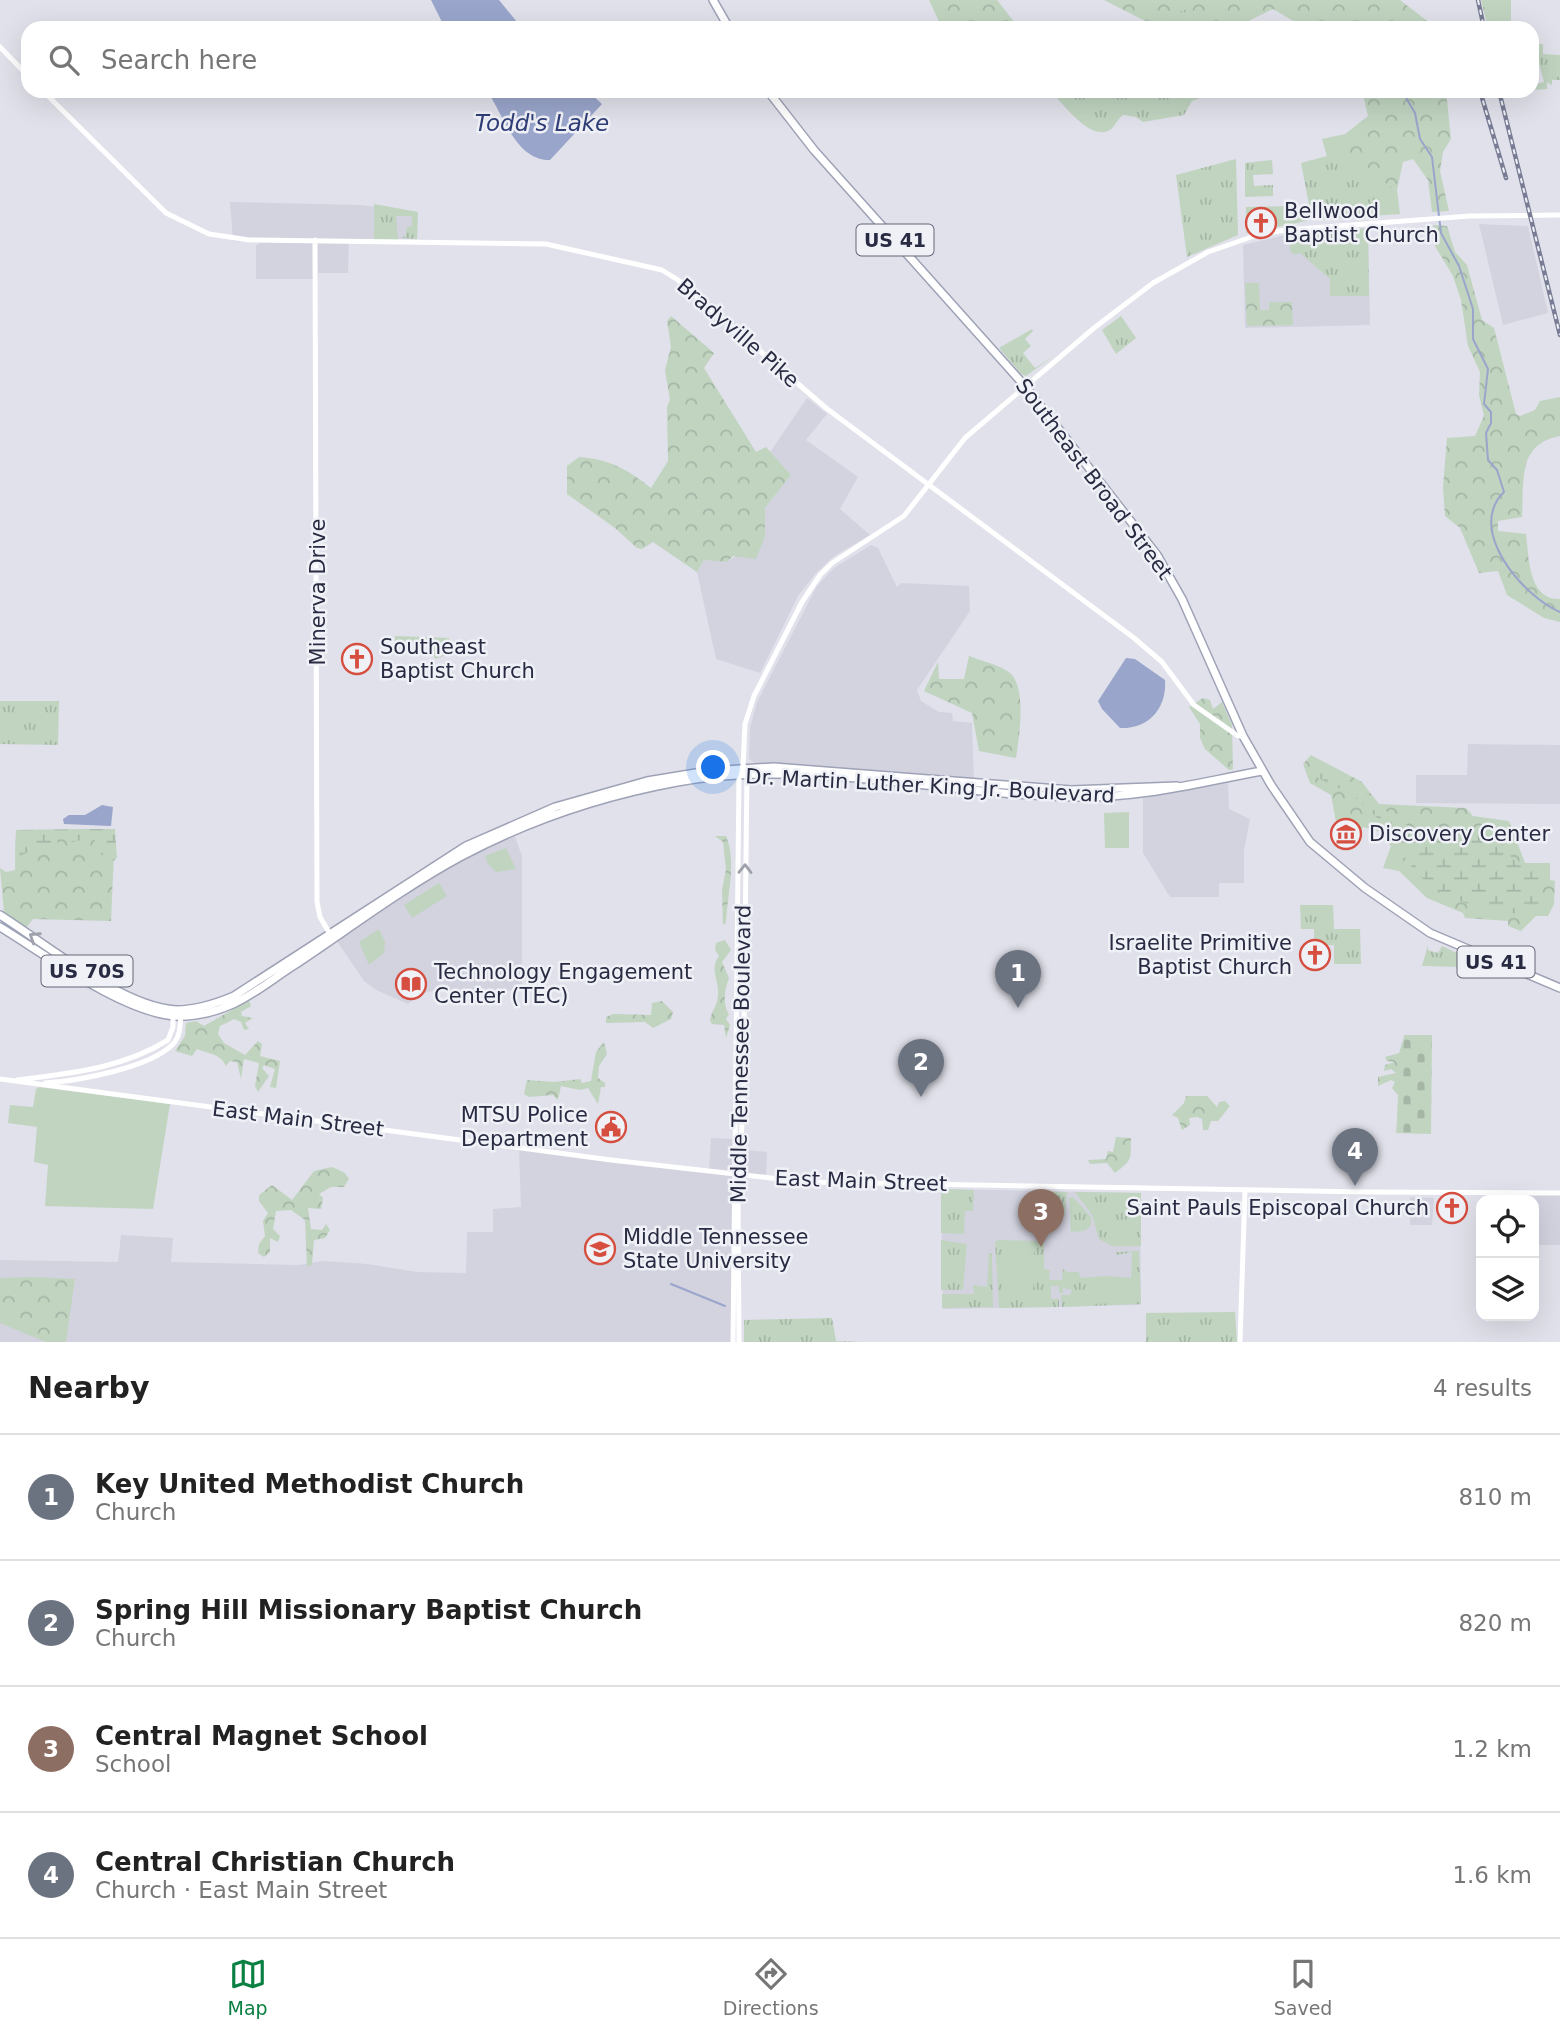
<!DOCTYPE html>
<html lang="en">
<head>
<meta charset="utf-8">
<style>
  :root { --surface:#fff; --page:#f6f6f6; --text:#222; --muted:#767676; --line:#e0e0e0; --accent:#0b8043 }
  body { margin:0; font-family:"DejaVu Sans",sans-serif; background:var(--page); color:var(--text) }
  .controls { position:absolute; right:21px; bottom:21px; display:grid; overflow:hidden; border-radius:14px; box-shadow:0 7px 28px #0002 }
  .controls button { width:63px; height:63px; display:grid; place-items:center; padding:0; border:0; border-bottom:2px solid var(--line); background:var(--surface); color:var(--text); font:35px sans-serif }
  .you { position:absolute; left:714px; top:768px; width:24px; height:24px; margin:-18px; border:5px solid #fff; border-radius:50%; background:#1a73e8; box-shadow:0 0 0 10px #1a73e833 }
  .badge { display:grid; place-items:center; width:46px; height:46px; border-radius:50%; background:var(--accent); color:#fff; font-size:23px; font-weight:700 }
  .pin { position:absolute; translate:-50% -58px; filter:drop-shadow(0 2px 4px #0008) }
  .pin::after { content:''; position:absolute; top:37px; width:24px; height:21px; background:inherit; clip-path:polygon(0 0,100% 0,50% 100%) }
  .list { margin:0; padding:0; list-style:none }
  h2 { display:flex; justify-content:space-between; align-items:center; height:91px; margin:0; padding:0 28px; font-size:30px }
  h2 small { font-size:23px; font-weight:400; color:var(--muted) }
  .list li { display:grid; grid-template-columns:46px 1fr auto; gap:21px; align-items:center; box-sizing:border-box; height:126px; padding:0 28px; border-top:2px solid var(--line) }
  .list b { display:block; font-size:26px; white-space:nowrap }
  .list p { margin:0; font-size:23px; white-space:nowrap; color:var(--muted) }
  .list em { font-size:23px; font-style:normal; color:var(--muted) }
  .icon { flex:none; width:38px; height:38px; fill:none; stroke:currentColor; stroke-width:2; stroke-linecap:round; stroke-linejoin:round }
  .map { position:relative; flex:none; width:1560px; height:1342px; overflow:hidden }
  .search { position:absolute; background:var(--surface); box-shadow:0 7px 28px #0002; left:21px; right:21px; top:21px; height:77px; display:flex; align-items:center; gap:18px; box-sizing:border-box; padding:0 24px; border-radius:21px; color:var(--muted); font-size:26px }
  .sheet { height:595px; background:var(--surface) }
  nav { display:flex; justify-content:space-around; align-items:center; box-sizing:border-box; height:98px; border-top:2px solid var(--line); background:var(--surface); font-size:19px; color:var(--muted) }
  nav a { display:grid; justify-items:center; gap:4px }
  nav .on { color:var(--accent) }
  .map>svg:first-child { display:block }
</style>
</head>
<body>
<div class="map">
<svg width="1560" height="1342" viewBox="0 0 1560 1342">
  <defs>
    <pattern id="grass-tufts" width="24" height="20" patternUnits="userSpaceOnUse" patternTransform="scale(1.75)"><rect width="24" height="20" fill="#c0d4c0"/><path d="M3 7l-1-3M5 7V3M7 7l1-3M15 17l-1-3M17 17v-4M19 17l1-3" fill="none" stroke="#a5b6a6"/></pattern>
    <pattern id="forest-crowns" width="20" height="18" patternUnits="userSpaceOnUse" patternTransform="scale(1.75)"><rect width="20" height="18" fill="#c0d4c0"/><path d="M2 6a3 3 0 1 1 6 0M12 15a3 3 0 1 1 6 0" fill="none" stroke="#a5b6a6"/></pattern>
    <pattern id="wetland-marsh" width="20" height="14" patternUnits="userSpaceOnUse" patternTransform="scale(1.75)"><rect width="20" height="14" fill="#c0d4c0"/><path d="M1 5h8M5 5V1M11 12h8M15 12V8" fill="none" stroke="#a5b6a6"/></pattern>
    <pattern id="cemetery-stones" width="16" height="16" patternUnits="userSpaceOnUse" patternTransform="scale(1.75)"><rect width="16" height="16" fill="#c0d4c0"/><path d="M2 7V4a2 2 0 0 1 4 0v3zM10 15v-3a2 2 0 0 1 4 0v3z" fill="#a5b6a6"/></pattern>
  </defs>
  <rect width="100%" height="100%" fill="#e0e1ea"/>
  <!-- built -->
  <path fill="#d2d3df" d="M230 202 360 205 418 212 417 239H349L348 273H318V279H256V246L260 243 233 241Z
    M1479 224 1528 226 1548 313 1503 325Z
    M1368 228 1370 325 1245 328 1243 245 1284 235Z
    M807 398 827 414 806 440 858 477 840 509 870 535 834 556 816 573 798 596 760 673 716 659 697 572 704 560 727 562 765 536V508L791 475 770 452Z
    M871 545 878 548 897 587 901 583 969 586 970 611 917 690 921 701 939 712 952 713 953 721 972 723 974 780 756 764 749 759 750 728 757 702 817 586 834 568Z
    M1468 744 1560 745V804L1416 803V775H1467Z
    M1228 783 1229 809 1250 819 1244 851V883H1219V897H1170L1143 853V798Z
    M514 834 522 856V991L437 990 420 994 408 1004 376 990 364 981 337 941 430 879Z
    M711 1138 733 1139 734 1149 767 1152 766 1177 734 1174 733 1342H0V1260L118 1262 121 1235 173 1238 171 1262 299 1265 323 1261 367 1264 417 1272 466 1273 467 1232H493V1209L521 1207 519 1147 709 1171Z
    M941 1189 1140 1193 1141 1305 943 1309Z
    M1560 1194V1245H1534V1200H1523V1197Z
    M1410 1197 1434 1198 1432 1225H1410Z"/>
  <!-- grass -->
  <path fill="url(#grass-tufts)" d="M1481 0H1511V28H1488Z
    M1186 9 1193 28H1139Z
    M1537 44H1543V54L1560 55V80H1552V85L1547 82V89L1532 90V85L1544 82 1539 63H1532V52L1537 51Z
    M1050 91H1209L1208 95 1192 101 1184 115 1143 122 1136 117 1123 115C1116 120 1115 128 1108 131 1088 139 1064 104 1050 91Z
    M1345 134 1348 160 1397 190 1400 214 1312 220 1301 163 1327 156 1322 139Z
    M1236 159 1238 235 1187 257 1176 175Z
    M1272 160 1273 174 1253 175 1254 186 1273 185V196L1245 197V163Z
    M374 204 418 212 417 239 402 238 406 235V228L412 225V216H396L398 240 374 239Z
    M1302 206 1307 221 1246 233V207Z
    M1368 228 1369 296H1330V279L1300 253 1295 255 1290 251 1289 237 1293 234Z
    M1121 316 1136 338 1116 354 1102 330Z
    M1032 329 1033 331 1025 339 1031 346 1023 353 1035 368 1055 355 1026 376 1021 374 999 348Z
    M395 636 449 638 453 653 435 659 428 641H395Z
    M0 701H59L58 745 0 744Z
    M1300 905H1333L1334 929H1360L1361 964H1334V945H1314V929H1301Z
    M1428 945V950L1438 953 1442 946 1463 956 1465 967 1422 966Z
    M941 1189 974 1190 973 1211H965L964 1234 941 1233Z
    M1034 1191 1067 1192 1065 1217 1063 1213H1034Z
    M1075 1192 1141 1193V1246H1112L1099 1239 1092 1215Z
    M1073 1197 1091 1217V1226L1084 1231 1071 1232 1069 1198Z
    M941 1240 967 1244 963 1290H941Z
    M998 1240 1044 1241V1268L1050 1271 1049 1280H1062L1063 1269 1067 1272H1079L1080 1278 1105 1276 1131 1278 1132 1252 1117 1255 1116 1252 1139 1251 1141 1304 1062 1307 1061 1295H1070L1072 1290 1063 1288V1293H1059V1286H1051V1299H1059V1307L999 1308 995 1242Z
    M989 1253 992 1254 993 1307 942 1308V1294H974L973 1285 987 1287Z
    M1235 1312 1237 1342H1146V1313Z
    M832 1318 836 1341 863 1342H744V1320Z"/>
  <!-- forest -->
  <path fill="url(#forest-crowns)" d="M929 0H997L1019 28H942Z
    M1104 0H1400L1431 24 1432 28H1305L1273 9 1234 28H1193L1186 9 1151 24Z
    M1362 91H1446L1451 139 1443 152 1440 171 1449 211 1432 212 1428 180 1413 159 1403 162 1397 190 1347 160 1345 134 1368 116Z
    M1433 225 1447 226 1455 252 1467 265 1482 320 1494 328 1516 414 1520 416 1535 410 1540 401 1560 397V436C1517 444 1524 481 1522 517L1498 521V531L1526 534C1529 557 1528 600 1560 599V622L1544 618 1507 595 1498 571 1479 573 1460 528 1445 516 1443 487 1447 438 1475 436 1484 416 1479 395 1480 372 1468 346 1461 300 1453 276 1435 246Z
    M1245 283H1259L1260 310H1269V302H1292L1293 325 1247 326Z
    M671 316 714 353 704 368 756 452 766 447 791 475 765 508V536L756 559 733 556 727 562 704 560 697 572 653 542 642 549 637 548 615 528 567 494V466L579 457C609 459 627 469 651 488L668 461 667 407 670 400 665 370 671 347 667 321Z
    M969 656C981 661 1001 665 1010 673 1027 688 1019 738 1016 758L979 751 972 713 924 691 938 662 939 679H964Z
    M1203 698 1210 700 1213 709 1222 702 1232 725 1233 769 1229 770 1205 749 1200 738V724L1189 707Z
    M1311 755 1362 782 1379 804 1466 808 1473 816 1509 821 1525 863H1550V880L1555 881 1554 904 1548 916H1536L1521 931 1508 926V921L1465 918 1463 913 1427 898 1399 871 1383 868 1391 846 1378 831 1363 827 1361 830 1336 822 1331 795 1310 783 1303 764Z
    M115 829 111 921 33 919 26 928 4 913 0 868 6 872 15 870 16 830Z
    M715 836H726C737 862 727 895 726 923L723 925 722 890 726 869 723 842Z
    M725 940 731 950 722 962 729 978C725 988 722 1005 729 1014L726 1019 730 1025 726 1038 724 1025 712 1024 710 1020C712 1009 718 1006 718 994 719 979 709 969 719 956L715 950 716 943Z
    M249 1000 251 1006 241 1012 242 1016 253 1018 245 1023 249 1029 244 1030 241 1022 234 1019 220 1026 218 1034 224 1043 245 1055 258 1041 262 1044 260 1056 280 1061 276 1088 270 1087 275 1069 264 1065 262 1068 269 1076 258 1092 255 1086 259 1063 244 1059 241 1079 237 1062 230 1061 226 1066C220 1053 208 1054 197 1049L192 1056 175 1051 185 1036 186 1023 196 1021 204 1026Z
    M662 1001 673 1012 671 1019 653 1028 645 1022 606 1023V1017L613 1014 651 1015 652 1003Z
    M1404 1037H1405L1399 1120 1397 1119 1398 1095 1392 1088 1395 1082 1391 1080 1378 1086V1077L1396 1073 1391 1069 1384 1071 1385 1065 1395 1062 1387 1061 1385 1057 1399 1053Z
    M604 1042 607 1054 599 1066 598 1078 605 1083V1087H601L598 1104 588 1088 580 1090 561 1086 558 1100 553 1095 529 1097 524 1094 527 1080 555 1082 580 1079 582 1083 591 1081 596 1052Z
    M1186 1096H1207L1217 1107 1219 1102 1225 1101 1230 1106 1218 1121H1211L1208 1130H1203L1202 1119 1197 1117 1189 1118 1190 1125 1182 1130 1178 1118 1172 1115 1184 1103Z
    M1116 1137 1131 1138C1130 1159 1134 1159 1115 1173L1107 1163 1090 1164 1088 1160 1106 1159 1108 1151 1113 1152Z
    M332 1167 345 1173 349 1179 344 1187H331L319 1194 323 1198 321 1209 308 1208 311 1229 322 1230 326 1224 330 1230 325 1238 314 1240 312 1265 307 1266 305 1220 291 1210 276 1211 273 1229 280 1236 278 1242 270 1238V1252L264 1257 258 1253 259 1244 265 1236 263 1221 268 1213 259 1201V1195L272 1185 292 1200 314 1171Z
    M34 1277 75 1279 66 1342H46L0 1323V1278Z"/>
  <!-- wetland -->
  <path fill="url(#wetland-marsh)" d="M1316 766C1331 771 1348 778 1360 787 1376 800 1388 816 1407 825 1434 837 1467 820 1492 837 1514 851 1507 865 1538 872L1544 914C1501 917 1439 903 1411 866V857L1403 858 1384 824 1351 794 1318 778Z
    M115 829 117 858 111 863 103 859 93 837 68 843 63 838 57 839 58 847 51 850 41 845 15 859 16 830Z"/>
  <!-- cemetery -->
  <path fill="url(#cemetery-stones)" d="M1404 1035H1432L1431 1134 1396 1133Z"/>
  <!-- pitch -->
  <path fill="#c0d4c0" d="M1129 812V848H1105L1104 813Z
    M506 848 516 869 496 872 488 864 485 856Z
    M439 883 447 896 412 918 404 905Z
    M379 929 385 942 384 953 369 965 359 942Z
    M39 1087 170 1104 153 1209 45 1206 48 1165 34 1162 37 1127 8 1123 10 1105 33 1107 36 1089Z
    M1003 1247 1034 1248 1033 1295 1003 1296Z
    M1086 1280H1136V1303L1086 1304Z"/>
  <!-- water -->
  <path fill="#99a5cb" d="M431 0H499L522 28H445Z
    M487 91H588L602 104 550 160C515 160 504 115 487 91Z
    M1126 658 1135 659 1165 680C1167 709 1148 729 1120 728L1102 709 1098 701Z
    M102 805 113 807 111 826 64 824 63 819 69 815H85Z"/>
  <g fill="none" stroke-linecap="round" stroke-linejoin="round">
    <!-- stream -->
    <path stroke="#99a5cb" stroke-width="2" d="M1402 91 1415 113 1420 139 1432 157 1441 233 1459 266 1473 309V339L1488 369 1484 404 1491 412V423L1486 433 1488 460 1497 470 1504 492C1465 530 1524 597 1560 612
      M671 1284 725 1306"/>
    <!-- primary casing -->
    <g stroke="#9ea2b6" stroke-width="10">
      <path id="primary" d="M713 0 729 28
        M768 91 814 150 1025 386 1157 555 1182 599 1243 736 1271 785 1310 842 1365 888 1430 933 1560 988
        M0 915C46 944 122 1007 176 1010 197 1010 215 1004 234 996L466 846 555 807 647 781 708 771 774 767 1071 790 1177 786
        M0 927C46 955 121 1011 174 1016 193 1017 215 1012 233 1004 255 994 275 977 296 964 350 928 403 888 460 857 529 820 601 796 677 782 809 758 943 795 1075 797 1144 798 1196 783 1262 771"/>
    </g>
    <!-- secondary -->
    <path stroke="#fff" stroke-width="5" d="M0 47 28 76
      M43 91 166 213 209 234 249 240 546 244 662 270 678 280 826 408 1134 638 1162 662 1194 705 1238 736H1243
      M315 240 317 902 320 917 330 934
      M0 1079 611 1160 806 1182 1366 1192 1560 1193
      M17 1080C71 1073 121 1069 168 1040L173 1027V1013
      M45 1083C77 1081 150 1068 173 1044 181 1036 180 1023 181 1013
      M733 1342 739 775 743 768 745 724 754 696 802 602 820 575 832 563 904 516 965 438 1094 328 1153 283 1208 252 1260 234 1286 230 1470 216 1560 215
      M739 1342 738 1190 743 1108 747 773
      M1240 1342 1245 1190"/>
    <!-- primary -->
    <use href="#primary" stroke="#fff" stroke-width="7"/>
    <!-- rail casing -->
    <g stroke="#787c94" stroke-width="4.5">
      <path id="rail" d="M1478 0 1484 28
        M1480 91 1506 178
        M1499 91 1560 335"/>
    </g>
    <!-- rail -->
    <use href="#rail" stroke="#eff1f7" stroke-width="2" stroke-dasharray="5" stroke-linecap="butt"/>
  </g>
  <!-- one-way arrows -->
  <defs><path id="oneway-chevron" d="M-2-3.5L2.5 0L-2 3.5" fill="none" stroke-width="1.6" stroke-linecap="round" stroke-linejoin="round" transform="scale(1.75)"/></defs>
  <g stroke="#9ea0aa">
    <use href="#oneway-chevron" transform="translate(745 869) rotate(-89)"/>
    <use href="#oneway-chevron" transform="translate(34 937) rotate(-147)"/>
  </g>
  <!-- icons -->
  <defs>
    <g id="church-ring" transform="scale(1.575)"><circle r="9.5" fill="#eff1f7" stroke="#d54e3f" stroke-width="1.5"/><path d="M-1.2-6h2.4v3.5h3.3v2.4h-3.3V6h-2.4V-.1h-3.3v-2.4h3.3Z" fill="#d54e3f"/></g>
    <g id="museum-ring" transform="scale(1.575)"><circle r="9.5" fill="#eff1f7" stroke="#d54e3f" stroke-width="1.5"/><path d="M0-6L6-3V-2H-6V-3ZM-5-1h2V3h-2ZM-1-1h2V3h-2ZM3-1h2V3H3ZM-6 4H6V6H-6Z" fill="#d54e3f"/></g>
    <g id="library-ring" transform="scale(1.575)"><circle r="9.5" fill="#eff1f7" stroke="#d54e3f" stroke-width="1.5"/><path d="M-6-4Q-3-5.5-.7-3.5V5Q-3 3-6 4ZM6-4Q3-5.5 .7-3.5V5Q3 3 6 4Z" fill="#d54e3f"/></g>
    <g id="civic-ring" transform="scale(1.575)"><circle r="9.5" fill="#eff1f7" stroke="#d54e3f" stroke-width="1.5"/><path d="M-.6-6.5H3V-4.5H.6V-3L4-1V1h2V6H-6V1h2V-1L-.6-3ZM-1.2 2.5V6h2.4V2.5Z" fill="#d54e3f"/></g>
    <g id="university-ring" transform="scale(1.575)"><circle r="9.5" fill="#eff1f7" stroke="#d54e3f" stroke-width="1.5"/><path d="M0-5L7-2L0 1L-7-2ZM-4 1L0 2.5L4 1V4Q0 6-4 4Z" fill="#d54e3f"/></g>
  </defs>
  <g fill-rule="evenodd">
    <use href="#church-ring" x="1261" y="223"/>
    <use href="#church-ring" x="357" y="659"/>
    <use href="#museum-ring" x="1346" y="834"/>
    <use href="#church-ring" x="1315" y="955"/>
    <use href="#library-ring" x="411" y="984"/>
    <use href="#civic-ring" x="611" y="1127"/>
    <use href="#church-ring" x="1452" y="1208"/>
    <use href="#university-ring" x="600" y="1249"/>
  </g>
  <g text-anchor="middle" stroke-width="5" stroke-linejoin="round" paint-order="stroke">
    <!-- shield labels -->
    <g fill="#eff1f7" stroke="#646678" stroke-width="2">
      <rect x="856.5" y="224.5" width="77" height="31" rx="5"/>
      <rect x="1457.5" y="946.5" width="77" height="31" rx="5"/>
      <rect x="41.5" y="955.5" width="91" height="31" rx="5"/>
    </g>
    <g font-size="19" font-weight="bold" fill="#282b42">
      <text x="895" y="247">US 41</text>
      <text x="1496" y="969">US 41</text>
      <text x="87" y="978">US 70S</text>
    </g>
    <!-- poi labels -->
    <g font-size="21" fill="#282b42" stroke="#eff1f7" text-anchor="start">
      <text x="1284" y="218">Bellwood<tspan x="1284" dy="24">Baptist Church</tspan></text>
      <text x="380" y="654">Southeast<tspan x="380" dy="24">Baptist Church</tspan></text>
      <text x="1369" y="841">Discovery Center</text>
      <text x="1292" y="950" text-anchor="end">Israelite Primitive<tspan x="1292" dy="24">Baptist Church</tspan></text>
      <text x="434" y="979">Technology Engagement<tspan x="434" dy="24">Center (TEC)</tspan></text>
      <text x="588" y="1122" text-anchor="end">MTSU Police<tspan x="588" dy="24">Department</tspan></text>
      <text x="1429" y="1215" text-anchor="end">Saint Pauls Episcopal Church</text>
      <text x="623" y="1244">Middle Tennessee<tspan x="623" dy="24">State University</tspan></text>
    </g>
    <!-- street labels -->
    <g font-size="21" fill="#282b42" stroke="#eff1f7">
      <text transform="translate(738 333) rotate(41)" y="7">Bradyville Pike</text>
      <text transform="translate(1094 479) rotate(53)" y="7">Southeast Broad Street</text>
      <text transform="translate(318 592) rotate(-90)" y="7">Minerva Drive</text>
      <text transform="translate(930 786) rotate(3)" y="7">Dr. Martin Luther King Jr. Boulevard</text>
      <text transform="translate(741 1054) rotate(-89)" y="7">Middle Tennessee Boulevard</text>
      <text transform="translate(298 1119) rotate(7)" y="7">East Main Street</text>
      <text transform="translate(861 1181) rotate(2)" y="7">East Main Street</text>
    </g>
    <!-- water labels -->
    <g font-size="23" font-style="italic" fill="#303e78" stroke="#eff1f7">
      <text x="542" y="131">Todd's Lake</text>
    </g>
  </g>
</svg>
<div class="controls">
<button><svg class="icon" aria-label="locate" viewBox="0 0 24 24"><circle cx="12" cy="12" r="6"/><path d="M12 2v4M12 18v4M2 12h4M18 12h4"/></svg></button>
<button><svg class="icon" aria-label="layers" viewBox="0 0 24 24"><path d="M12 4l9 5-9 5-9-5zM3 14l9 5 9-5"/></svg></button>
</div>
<div class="you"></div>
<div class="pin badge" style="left:1018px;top:1008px;background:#6b7280">1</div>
<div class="pin badge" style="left:921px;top:1097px;background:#6b7280">2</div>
<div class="pin badge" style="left:1041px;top:1247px;background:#8d6e63">3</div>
<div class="pin badge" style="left:1355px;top:1186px;background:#6b7280">4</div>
<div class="search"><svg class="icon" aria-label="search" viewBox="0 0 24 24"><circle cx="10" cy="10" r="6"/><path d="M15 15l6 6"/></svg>Search here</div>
</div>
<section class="sheet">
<h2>Nearby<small>4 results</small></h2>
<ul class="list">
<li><span class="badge" style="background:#6b7280">1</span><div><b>Key United Methodist Church</b><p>Church</p></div><em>810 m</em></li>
<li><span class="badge" style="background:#6b7280">2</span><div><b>Spring Hill Missionary Baptist Church</b><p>Church</p></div><em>820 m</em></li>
<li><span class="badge" style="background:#8d6e63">3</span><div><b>Central Magnet School</b><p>School</p></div><em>1.2 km</em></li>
<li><span class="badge" style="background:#6b7280">4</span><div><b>Central Christian Church</b><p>Church · East Main Street</p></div><em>1.6 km</em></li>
</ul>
</section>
<nav>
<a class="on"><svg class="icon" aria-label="map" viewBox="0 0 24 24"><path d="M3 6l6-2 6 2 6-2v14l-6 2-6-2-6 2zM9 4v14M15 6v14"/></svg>Map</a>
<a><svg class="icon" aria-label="directions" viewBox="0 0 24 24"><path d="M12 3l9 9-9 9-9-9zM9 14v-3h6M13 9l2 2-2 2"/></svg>Directions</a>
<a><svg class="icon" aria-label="saved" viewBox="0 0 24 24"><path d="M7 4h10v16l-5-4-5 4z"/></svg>Saved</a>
</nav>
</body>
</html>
